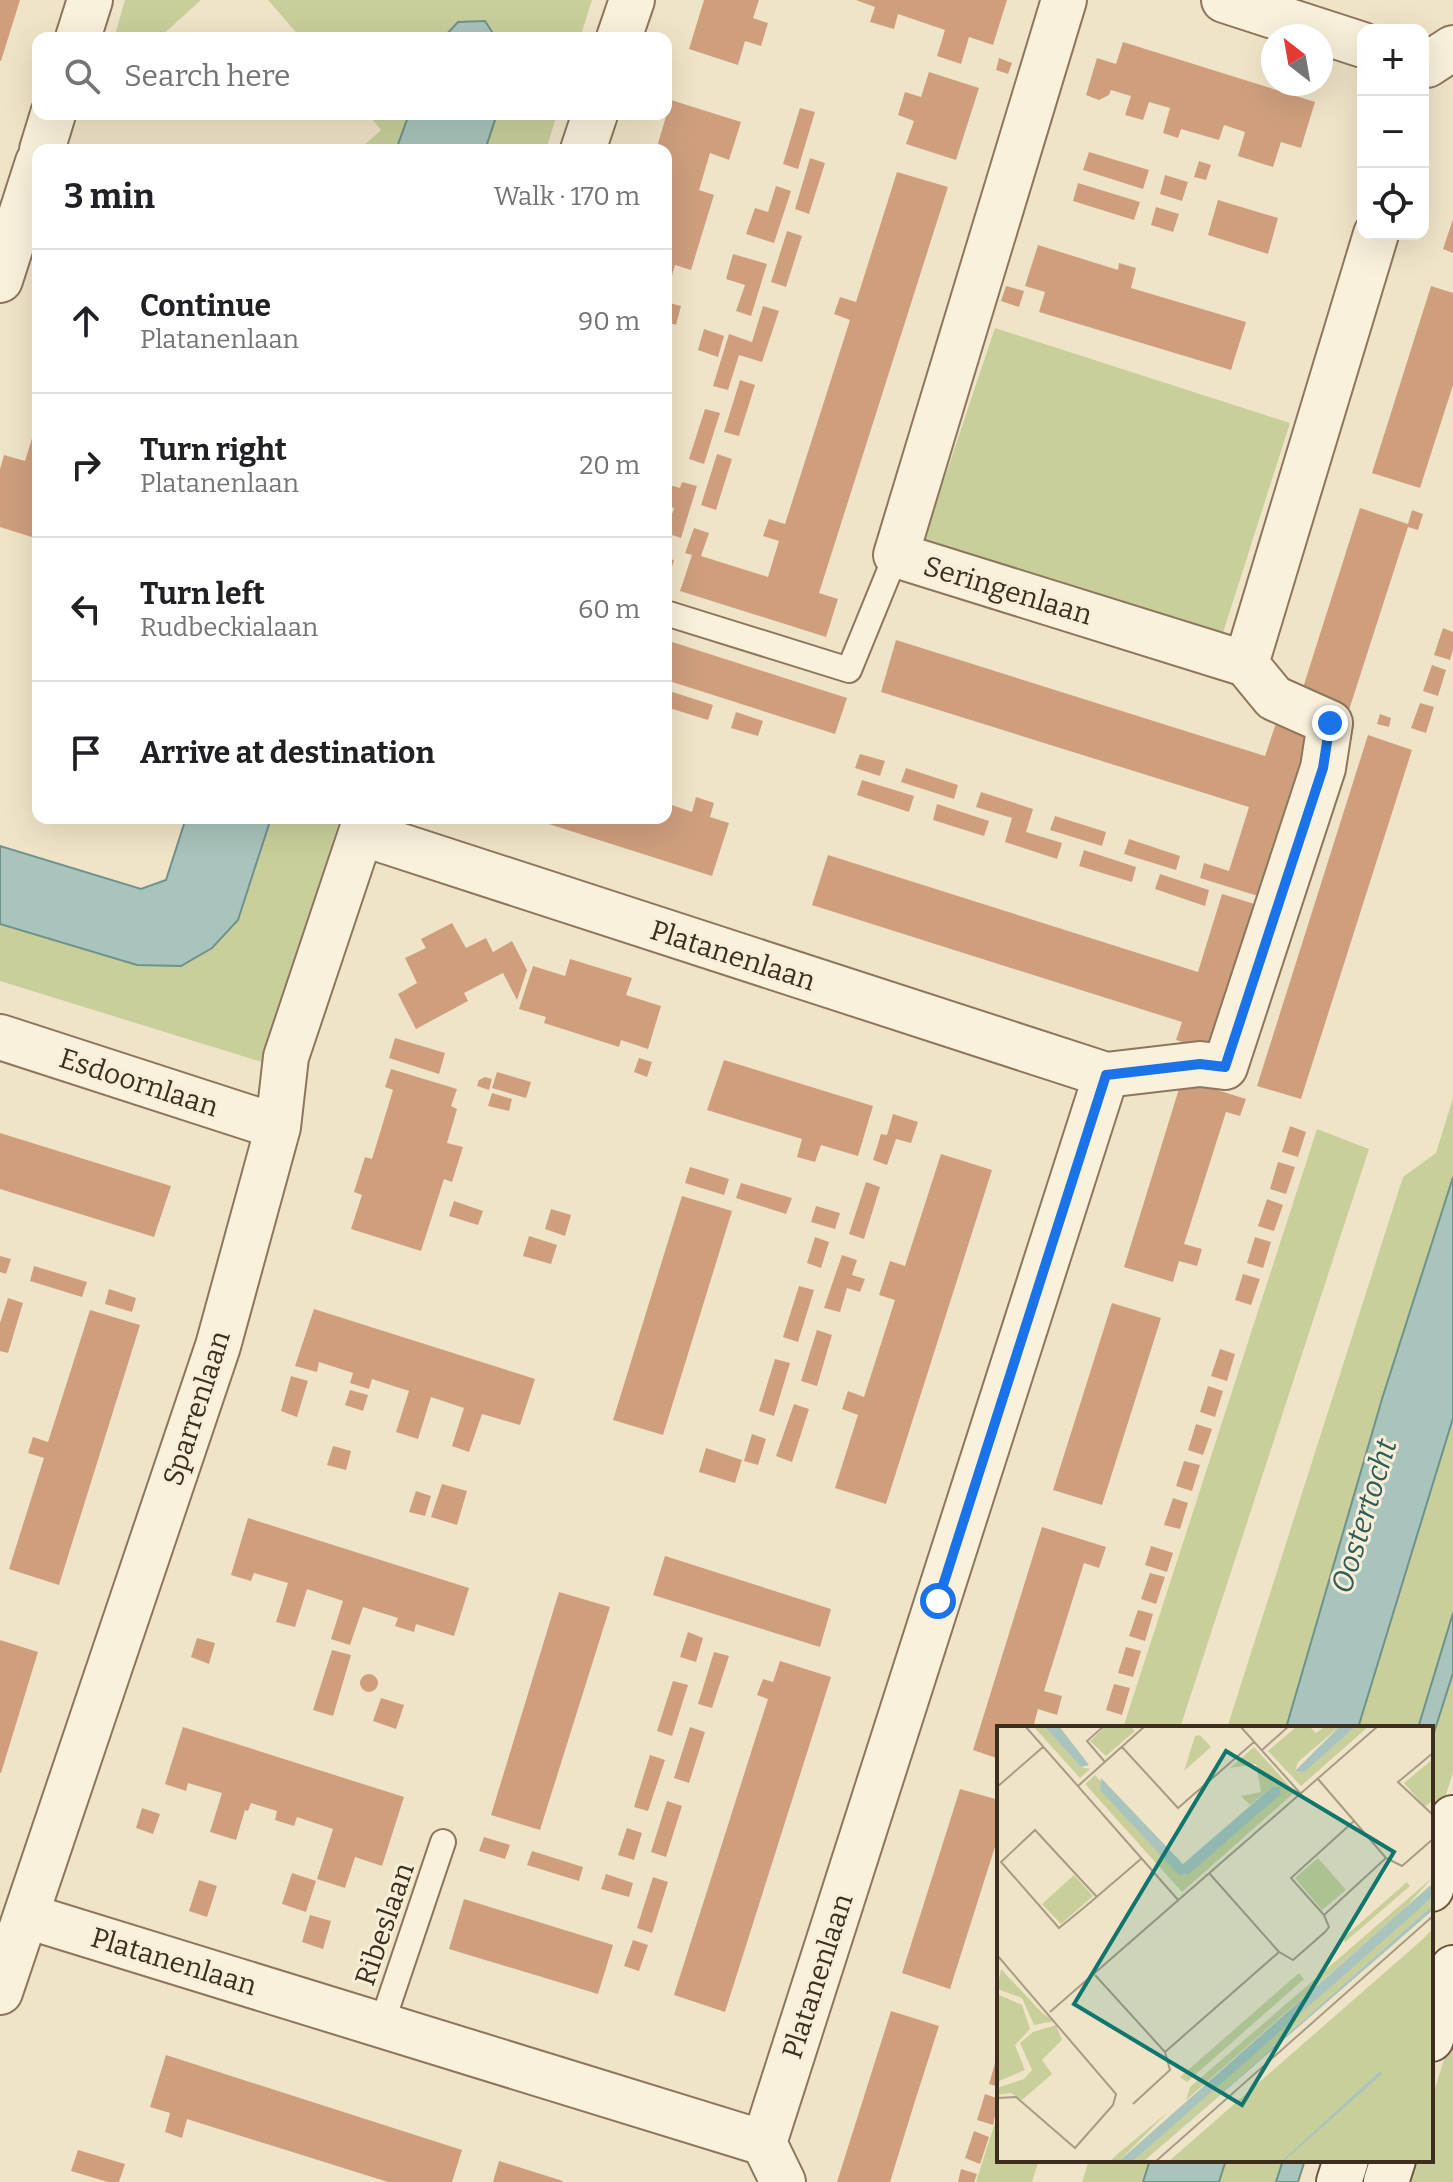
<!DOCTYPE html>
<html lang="en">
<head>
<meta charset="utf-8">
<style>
  :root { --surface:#fff; --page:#f2f2f2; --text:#202124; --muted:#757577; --line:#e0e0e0 }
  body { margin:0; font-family:Bitter,serif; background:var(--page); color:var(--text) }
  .controls { position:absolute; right:24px; top:24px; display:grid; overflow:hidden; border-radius:16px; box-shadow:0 8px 32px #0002 }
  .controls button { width:72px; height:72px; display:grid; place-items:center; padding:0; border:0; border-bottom:2px solid var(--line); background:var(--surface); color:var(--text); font:40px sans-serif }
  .compass { position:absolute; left:1261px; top:24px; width:72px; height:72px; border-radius:50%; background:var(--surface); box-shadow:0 8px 32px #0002; rotate:329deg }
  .stop { position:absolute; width:24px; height:24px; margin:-18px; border:6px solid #1a73e8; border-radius:50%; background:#fff }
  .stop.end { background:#1a73e8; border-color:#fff; box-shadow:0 2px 8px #0008 }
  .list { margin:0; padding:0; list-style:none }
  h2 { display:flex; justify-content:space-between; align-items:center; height:104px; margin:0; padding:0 32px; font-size:34px }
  h2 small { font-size:26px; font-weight:400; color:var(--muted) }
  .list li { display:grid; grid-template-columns:52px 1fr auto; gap:24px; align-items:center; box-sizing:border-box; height:144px; padding:0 32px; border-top:2px solid var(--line) }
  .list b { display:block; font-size:30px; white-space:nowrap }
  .list p { margin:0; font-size:26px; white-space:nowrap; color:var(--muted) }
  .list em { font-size:26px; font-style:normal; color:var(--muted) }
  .icon { flex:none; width:44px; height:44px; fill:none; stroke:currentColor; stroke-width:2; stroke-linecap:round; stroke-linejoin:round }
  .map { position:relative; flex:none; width:1453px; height:2182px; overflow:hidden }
  .search { position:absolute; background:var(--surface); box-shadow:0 8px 32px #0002; left:32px; top:32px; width:640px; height:88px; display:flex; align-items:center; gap:20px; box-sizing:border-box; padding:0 28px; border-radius:16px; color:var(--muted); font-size:30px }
  .panel { position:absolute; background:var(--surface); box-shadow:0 8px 32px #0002; left:32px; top:144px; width:640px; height:680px; border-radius:16px }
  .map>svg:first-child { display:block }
</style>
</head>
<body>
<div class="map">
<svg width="1453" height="2182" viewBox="0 0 1453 2182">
  <rect width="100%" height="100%" fill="#f0e4c8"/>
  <!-- green -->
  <path fill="#c9cf9b" d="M125 0H201L159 38H114Z
    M268 0H592L580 38H496L485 21 458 22 443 38H301Z
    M368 114H409L396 150H359L381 130Z
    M497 114H557L546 150H485Z
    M995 328 1290 423 1221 639 923 542Z
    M271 818H340L265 1063 0 981V924L137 965 238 920Z
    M1453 1098V1177L1382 1399 1286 1728H1227L1403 1177 1436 1153Z
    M1317 1129 1369 1149 1180 1728H1123Z
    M1453 1418V1613L1418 1728H1358Z
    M1453 1673V1772L1431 1843V1742Z
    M1453 2031V2182H1405L1412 2160H1431V2101Z
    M999 2110V2160H1039L1032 2182H976Z
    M1089 2160H1150L1143 2182H1082Z
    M1226 2160H1283L1276 2182H1219Z"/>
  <!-- water -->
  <path fill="#a9c4bc" stroke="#6f938a" stroke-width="2" d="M485 21 496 38H443L458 22Z
    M409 114H497L485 150H396Z
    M186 818H271L238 920 212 948 181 966 137 965 0 924V846L141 889 166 880Z
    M1453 1177V1418L1358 1728H1286L1382 1399Z
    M1453 1613V1673L1431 1742V1728H1418Z
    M1150 2160H1226L1219 2182H1143Z
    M1283 2160H1305L1298 2182H1276Z"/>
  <!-- building -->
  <path fill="#cf9f7d" d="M0 0H20L1 61H0Z
    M704 0H759L753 18 768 23 761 46 745 41 738 65 689 49Z
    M856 0H1007L993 45 969 37 961 64 937 56 945 30 898 14 894 29 870 22 875 7Z
    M1123 42 1315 102 1301 148 1281 142 1273 167 1238 156 1245 132 1224 125 1219 140 1181 129 1178 138 1163 133 1170 108 1149 102 1143 120 1125 115 1131 96 1111 90 1109 95 1099 100 1086 95 1097 58 1116 64Z
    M999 58 1012 63 1008 74 996 70Z
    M929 72 979 88 956 160 906 144 914 121 898 115 905 92 921 97Z
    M671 100 741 122 729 160 710 153 699 190 714 195 691 270 675 265 667 292 666 150H656Z
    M800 108 815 112 798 169 783 164Z
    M1089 152 1149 170 1143 189 1083 170Z
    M810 158 825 163 809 214 795 209Z
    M1199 161 1211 165 1206 180 1194 177Z
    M897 172 948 187 819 593 838 599 826 637 680 591 692 555 685 553 694 528 709 533 701 556 768 577 779 541 763 536 769 519 785 524 850 320 834 314 840 297 856 302Z
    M1165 175 1188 182 1182 201 1160 194Z
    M1078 183 1140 202 1134 220 1073 201Z
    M776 186 791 191 774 243 746 234 755 208 768 212Z
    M1218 200 1278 218 1268 254 1208 235Z
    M1156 207 1179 214 1173 232 1151 225Z
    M1453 219V253L1443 249Z
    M787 231 802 236 786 287 771 282Z
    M1038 245 1118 270 1119 263 1136 268 1131 288 1246 322 1231 370 1039 312 1045 292 1025 286Z
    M733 254 767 264 751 316 736 311 745 285 726 279Z
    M1006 286 1024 291 1019 307 1001 301Z
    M1431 286 1453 293V385L1420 488 1372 473Z
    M666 302 681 306 676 325 666 322Z
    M763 306 779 311 762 362 739 355 728 390 713 386 729 334 752 342Z
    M704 329 724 336 718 357 698 350Z
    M740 380 755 385 739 436 724 432Z
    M705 409 720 413 704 464 689 459Z
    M37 422H38V539L0 527V469L4 455 25 461Z
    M717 454 732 459 716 510 701 505Z
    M682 482 697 486 681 538 666 533 674 508 666 505V484L680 488Z
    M1360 508 1408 524 1412 510 1423 514 1418 530 1408 527 1349 710 1301 694Z
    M666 558 674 560 667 583H666Z
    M1443 628 1453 632V649L1450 660 1434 655Z
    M666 640 847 698 835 734 666 680Z
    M896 640 1265 756 1276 723 1312 734 1261 897 1200 878 1204 863 1229 871 1249 807 881 692Z
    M1432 665 1446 670 1438 696 1423 691Z
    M666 690 713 705 708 720 666 707Z
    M1420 703 1434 707 1426 733 1411 728Z
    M736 712 763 721 758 736 731 728Z
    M1380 714 1391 718 1389 727 1377 724Z
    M1368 735 1412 750 1301 1099 1257 1086Z
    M860 754 885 761 880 776 855 768Z
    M906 768 958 785 954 799 901 782Z
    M862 780 914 796 909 812 857 795Z
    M981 792 1033 809 1026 832 1062 843 1057 859 1005 842 1012 818 976 807Z
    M696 797 714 803 710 817 729 823 712 876 533 819 666 818V803L692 812Z
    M937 804 989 821 984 836 933 820Z
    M1055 816 1106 832 1102 846 1050 830Z
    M1129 839 1180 856 1176 870 1124 854Z
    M1084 850 1136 867 1132 882 1079 866Z
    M828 855 1198 972 1222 894 1258 905 1212 1051 1176 1040 1182 1022 812 905Z
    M1160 874 1209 890 1205 906 1155 889Z
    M452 923 466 948 486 938 493 952 512 941 527 970 517 1000 503 973 464 993 468 1001 416 1029 398 994 417 983 405 958 426 948 421 939Z
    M570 959 632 978 626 995 661 1006 648 1049 621 1040 619 1047 544 1023 546 1017 519 1009 533 966 565 976Z
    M395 1038 445 1053 439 1074 389 1058Z
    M639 1058 652 1062 647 1077 634 1072Z
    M724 1060 873 1106 858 1156 821 1145 815 1162 797 1157 802 1139 707 1110Z
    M391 1069 457 1089 451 1106 457 1109 447 1143 463 1147 452 1182 444 1179 421 1251 351 1229 362 1195 354 1192 365 1157 372 1159 393 1090 385 1087Z
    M497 1072 531 1082 526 1098 492 1088Z
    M485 1077 492 1079 489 1090 477 1086 479 1080Z
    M1182 1079 1246 1099 1240 1116 1226 1112 1184 1244 1202 1249 1197 1266 1179 1261 1173 1282 1124 1267Z
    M492 1093 512 1099 509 1111 488 1106Z
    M893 1114 918 1122 911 1143 896 1139 887 1165 873 1160 881 1134 887 1135Z
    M1290 1126 1306 1132 1298 1157 1282 1152Z
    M0 1133 171 1186 154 1237 0 1189Z
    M941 1154 992 1170 886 1504 835 1488 858 1415 842 1409 848 1391 864 1397 895 1300 879 1295 890 1261 905 1266Z
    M1278 1162 1295 1167 1286 1194 1270 1189Z
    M690 1167 729 1179 724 1195 685 1183Z
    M866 1182 880 1187 864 1239 849 1234Z
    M741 1183 792 1198 786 1214 736 1198Z
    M682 1196 732 1211 663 1435 613 1420Z
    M1267 1199 1283 1205 1274 1231 1258 1226Z
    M454 1201 483 1211 478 1225 449 1216Z
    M816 1206 840 1213 835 1229 811 1222Z
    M551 1209 571 1215 565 1236 545 1229Z
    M529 1236 557 1245 551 1264 523 1256Z
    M815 1237 829 1242 821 1268 807 1263Z
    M1255 1237 1271 1242 1263 1268 1247 1263Z
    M842 1255 857 1260 852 1275 865 1279 860 1292 847 1288 840 1312 824 1308Z
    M0 1256 11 1259 6 1274 0 1272Z
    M34 1266 87 1282 82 1297 30 1281Z
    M1243 1274 1260 1279 1251 1305 1235 1300Z
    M799 1286 814 1290 798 1342 783 1337Z
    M109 1289 136 1298 132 1312 105 1304Z
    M8 1298 23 1303 8 1353 0 1351V1323Z
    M1112 1303 1161 1318 1102 1505 1053 1490Z
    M314 1309 535 1379 520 1425 482 1414 469 1452 452 1446 464 1408 431 1397 418 1439 396 1432 409 1391 372 1379 369 1389 350 1383 353 1373 319 1362 317 1372 295 1366Z
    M90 1310 140 1325 59 1585 9 1569 44 1458 28 1453 33 1437 48 1442Z
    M817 1330 832 1335 817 1386 801 1381Z
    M1220 1349 1235 1354 1227 1381 1211 1376Z
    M775 1359 790 1363 774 1416 759 1411Z
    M291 1376 308 1381 297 1417 281 1411Z
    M1208 1386 1223 1391 1215 1417 1200 1412Z
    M350 1390 368 1395 363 1411 345 1405Z
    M794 1404 809 1409 792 1462 776 1456Z
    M1196 1424 1212 1429 1203 1455 1188 1450Z
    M752 1434 766 1439 758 1465 744 1461Z
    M333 1446 351 1451 346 1470 327 1465Z
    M706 1448 742 1460 735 1483 699 1472Z
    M1184 1461 1200 1465 1192 1491 1176 1486Z
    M442 1484 467 1491 457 1525 431 1517Z
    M416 1491 431 1496 425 1516 409 1512Z
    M1173 1498 1188 1503 1180 1529 1164 1525Z
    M248 1518 469 1588 454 1636 416 1624 414 1632 395 1626 398 1618 363 1607 350 1645 331 1639 343 1601 307 1589 295 1627 276 1622 288 1583 254 1573 251 1581 231 1575Z
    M1042 1527 1106 1547 1099 1568 1084 1563 1044 1691 1062 1696 1057 1715 1038 1709 1033 1728H999V1759L973 1750Z
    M1151 1546 1173 1553 1167 1572 1145 1565Z
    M665 1556 831 1609 820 1647 653 1595Z
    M1150 1573 1165 1577 1156 1604 1141 1599Z
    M559 1592 610 1607 540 1830 491 1815Z
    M1138 1610 1153 1614 1145 1641 1129 1636Z
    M688 1632 703 1638 696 1662 680 1657Z
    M197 1638 215 1643 209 1664 191 1657Z
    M0 1640 38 1652 1 1773H0Z
    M1126 1647 1141 1651 1133 1677 1118 1673Z
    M332 1650 351 1655 333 1716 313 1710Z
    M714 1652 729 1656 712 1708 698 1704Z
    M780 1661 831 1677 725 2012 674 1995 768 1699 757 1695 763 1679 773 1682Z
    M360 1683a9 9 0 1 1 18 0a9 9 0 1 1-18 0Z
    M673 1681 688 1685 672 1736 657 1731Z
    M1114 1684 1130 1688 1122 1715 1106 1710Z
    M381 1698 404 1705 396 1729 373 1721Z
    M183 1727 404 1797 382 1866 355 1857 345 1888 317 1879 333 1829 297 1817 294 1826 275 1820 277 1811 251 1803 248 1811 245 1810 236 1840 210 1832 222 1793 188 1783 186 1791 165 1784Z
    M690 1727 705 1732 689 1783 674 1778Z
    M650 1755 665 1760 648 1811 634 1807Z
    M960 1789 999 1800V1834L950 1989 902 1973Z
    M667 1801 682 1806 666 1857 651 1852Z
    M142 1808 160 1814 153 1834 136 1828Z
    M627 1828 642 1833 634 1860 618 1855Z
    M484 1837 510 1845 505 1859 479 1851Z
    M532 1851 583 1867 579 1881 527 1865Z
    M292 1873 316 1881 306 1912 282 1904Z
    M606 1874 633 1883 629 1897 601 1889Z
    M653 1877 668 1882 652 1933 637 1928Z
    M199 1880 217 1886 207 1917 189 1911Z
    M464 1899 613 1945 598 1994 449 1949Z
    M310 1915 331 1921 323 1949 302 1942Z
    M633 1940 648 1945 639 1971 624 1966Z
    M891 2011 939 2026 915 2101 890 2182H837Z
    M998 2053H999V2087L989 2084Z
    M166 2055 462 2150 452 2182H388L187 2119 182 2138 165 2132 170 2113 150 2107Z
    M985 2094 999 2099 993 2125 977 2120Z
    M974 2131 989 2137 980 2164 965 2158Z
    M78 2150 125 2164 119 2182H108L71 2171Z
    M499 2161 563 2181 562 2182H493Z
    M961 2169 977 2174 974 2182H958Z"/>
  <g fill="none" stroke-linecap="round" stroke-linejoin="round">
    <!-- service casing -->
    <g stroke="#8d765c" stroke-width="28">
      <path id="service" d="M669 614 849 670 896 555
        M381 2026 443 1842"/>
    </g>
    <!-- minor casing -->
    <g stroke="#8d765c" stroke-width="48">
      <path id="minor" d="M1064 0 896 555 1246 664 1376 234
        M1224 0 1363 45
        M78 38 90 0
        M619 38 632 0
        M1427 65 1453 48
        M42 150 53 114
        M583 150 595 114
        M0 280 38 162
        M361 833 1106 1075
        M0 1037 278 1127
        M27 1916 764 2143
        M0 1992 218 1346 278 1127 286 1057 366 818
        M764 2143 1106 1075 1200 1064 1225 1067 1323 768 1330 723 1274 698 1246 664
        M764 2143 783 2182"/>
    </g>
    <!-- secondary casing -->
    <g stroke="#6f573f" stroke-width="48">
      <path id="secondary" d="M1431 1889 1453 1818
        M1431 2039 1453 1968
        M1339 2182 1346 2160
        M1386 2182 1393 2160"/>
    </g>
    <!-- service -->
    <use href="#service" stroke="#faf1dc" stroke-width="24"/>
    <!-- minor -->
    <use href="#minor" stroke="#faf1dc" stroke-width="44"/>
    <!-- secondary -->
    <use href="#secondary" stroke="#faf1dc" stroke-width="44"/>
  </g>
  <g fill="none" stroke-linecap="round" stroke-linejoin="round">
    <!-- route -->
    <path stroke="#1a73e8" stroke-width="10" d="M938 1601 1106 1075 1200 1064 1225 1067 1323 768 1330 723"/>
  </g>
  <g text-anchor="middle" stroke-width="6" stroke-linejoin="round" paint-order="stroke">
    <!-- street labels -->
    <g font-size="28" fill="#3d2e20" stroke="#f7eed8">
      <text transform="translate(1008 590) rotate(17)" y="10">Seringenlaan</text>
      <text transform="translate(733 955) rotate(18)" y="10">Platanenlaan</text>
      <text transform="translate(139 1082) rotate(18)" y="10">Esdoornlaan</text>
      <text transform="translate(196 1408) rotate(-72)" y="10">Sparrenlaan</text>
      <text transform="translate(384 1924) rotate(-71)" y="10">Ribeslaan</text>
      <text transform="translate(174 1961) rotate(17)" y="10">Platanenlaan</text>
      <text transform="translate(817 1976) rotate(-72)" y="10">Platanenlaan</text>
    </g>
    <!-- water labels -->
    <g font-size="30" font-style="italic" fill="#2f5d5a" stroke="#f7eed8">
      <text transform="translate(1364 1516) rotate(-73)" y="10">Oostertocht</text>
    </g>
  </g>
  <!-- overview -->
  <g transform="translate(997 1726)">
    <rect width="436" height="436" fill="#f0e4c8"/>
    <path d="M36 0H47L84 41 93 43 83 52ZM109 0H133L138 5 109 30 93 15ZM300 0H312L319 7 328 0H343L301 36 298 45 308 46 359 0H372L304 60 271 25ZM203 9 214 21 187 45 198 10ZM257 21 298 66 185 166 88 58 98 49 187 149 283 68 275 61 253 79 244 70 264 66 259 38 233 42ZM436 33V74L428 81 407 57ZM321 132 349 164 325 184 298 152ZM77 149 96 170 64 198 45 178ZM436 151 408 182 189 374 193 361ZM410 156 413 160 348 216 346 212ZM436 170V179L253 341 146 436H135ZM436 202V436H171L426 213ZM4 243 46 288 58 295 37 299 25 272 0 263ZM302 247 307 253 190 356 183 351ZM0 268 25 279 33 303 18 319 28 344 0 356ZM59 299 65 314 45 334 55 348 25 374 14 367 0 369V362L27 353 35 344 23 317 36 306ZM171 386 121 436H112L124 425Z" fill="#c9cf9b"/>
    <path d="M47 0H62L92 39 84 41ZM343 0H359L308 46 298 45ZM104 52 186 138 275 61H283L284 68 192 148 182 149 103 64ZM436 157V170L420 185 135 436H121ZM436 179V184L146 436ZM383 345 385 348 287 435V433Z" fill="#a9c4bc"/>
    <path fill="none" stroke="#a89b85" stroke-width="2" d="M28 0 182 175M107 0 90 15 108 36M243 0 303 67M125 21 181 82 257 16M265 24 292 0M436 27 401 56 436 89M321 53 389 132 327 189 294 152 357 95M81 60 148 0M0 61 46 21M389 132 405 140 436 113M212 147 282 226M100 171 38 104 4 136 62 202 89 180 145 132M0 229 119 368 116 379 78 422 19 371 0 372M98 249 168 326M53 286 381 0M168 326 282 226 296 234 328 206 332 201 327 189M136 378 173 344 168 326M158 436 436 190"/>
    <path fill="#0f766e" fill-opacity="0.15" stroke="#0f766e" stroke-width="4" d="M229 25 397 126 245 379 77 278Z"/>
    <rect width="436" height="436" fill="none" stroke="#3d2e20" stroke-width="4"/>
  </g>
</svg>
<div class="controls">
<button>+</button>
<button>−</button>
<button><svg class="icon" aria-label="locate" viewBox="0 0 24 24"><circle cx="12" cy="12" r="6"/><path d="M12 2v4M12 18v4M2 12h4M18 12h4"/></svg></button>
</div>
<svg class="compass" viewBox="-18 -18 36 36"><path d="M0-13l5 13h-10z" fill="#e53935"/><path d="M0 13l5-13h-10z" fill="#757577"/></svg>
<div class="stop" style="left:938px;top:1601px"></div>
<div class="stop end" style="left:1330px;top:723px"></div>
<div class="search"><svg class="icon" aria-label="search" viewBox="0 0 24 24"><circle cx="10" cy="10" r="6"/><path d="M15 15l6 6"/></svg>Search here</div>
<section class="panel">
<h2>3 min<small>Walk · 170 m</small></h2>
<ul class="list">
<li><svg class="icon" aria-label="ahead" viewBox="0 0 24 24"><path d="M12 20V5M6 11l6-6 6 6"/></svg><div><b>Continue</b><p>Platanenlaan</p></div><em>90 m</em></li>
<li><svg class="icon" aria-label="right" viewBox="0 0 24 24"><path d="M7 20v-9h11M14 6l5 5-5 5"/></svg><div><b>Turn right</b><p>Platanenlaan</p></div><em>20 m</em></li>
<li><svg class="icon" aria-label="left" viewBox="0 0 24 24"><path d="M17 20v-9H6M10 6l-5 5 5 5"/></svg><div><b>Turn left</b><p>Rudbeckialaan</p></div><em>60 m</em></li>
<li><svg class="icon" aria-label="arrive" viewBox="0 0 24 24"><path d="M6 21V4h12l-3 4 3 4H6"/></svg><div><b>Arrive at destination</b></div></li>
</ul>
</section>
</div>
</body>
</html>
